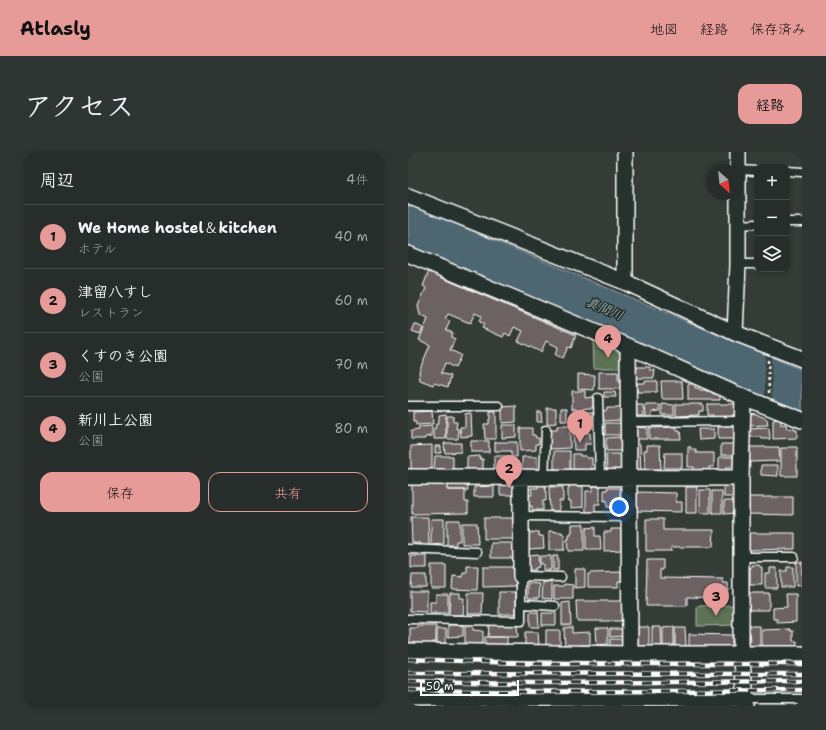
<!DOCTYPE html>
<html lang="ja">
<head>
<meta charset="utf-8">
<style>
  :root { --surface:#272d2a; --page:#2f3532; --text:#f1f3f6; --muted:#a4a8a8; --line:#434947; --accent:#e69b98 }
  body { margin:0; font-family:"Shantell Sans","Klee One",sans-serif; background:var(--page); color:var(--text) }
  .controls { position:absolute; right:12px; top:12px; display:grid; overflow:hidden; border-radius:8px; box-shadow:0 2px 6px #0003 }
  .controls button { width:36px; height:36px; display:grid; place-items:center; padding:0; border:0; border-bottom:1px solid var(--line); background:var(--surface); color:var(--text); font:20px sans-serif }
  .compass { position:absolute; left:298px; top:12px; width:36px; height:36px; border-radius:50%; background:var(--surface); box-shadow:0 2px 6px #0003; rotate:153deg }
  .scale { position:absolute; left:12px; bottom:10px; width:99px; box-sizing:border-box; padding-left:4px; border:2px solid #fff; border-top:0; font-size:11px; line-height:14px; white-space:nowrap; color:#fff; -webkit-text-stroke:3px #26332d; paint-order:stroke }
  .you { position:absolute; left:211px; top:355px; width:14px; height:14px; margin:-10px; border:3px solid #fff; border-radius:50%; background:#1a73e8; box-shadow:0 0 0 6px #1a73e833 }
  .badge { display:grid; place-items:center; width:26px; height:26px; border-radius:50%; background:var(--accent); color:#111; font-size:13px; font-weight:700 }
  .pin { position:absolute; translate:-50% -33px; filter:drop-shadow(0 1px 2px #0008) }
  .pin::after { content:''; position:absolute; top:21px; width:14px; height:12px; background:inherit; clip-path:polygon(0 0,100% 0,50% 100%) }
  .list { margin:0; padding:0; list-style:none }
  h2 { display:flex; justify-content:space-between; align-items:center; height:52px; margin:0; padding:0 16px; font-size:17px }
  h2 small { font-size:13px; font-weight:400; color:var(--muted) }
  .list li { display:grid; grid-template-columns:26px 1fr auto; gap:12px; align-items:center; box-sizing:border-box; height:64px; padding:0 16px; border-top:1px solid var(--line) }
  .list b { display:block; font-size:15px; white-space:nowrap }
  .list p { margin:0; font-size:13px; white-space:nowrap; color:var(--muted) }
  .list em { font-size:13px; font-style:normal; color:var(--muted) }
  .actions { display:flex; gap:8px; padding:12px 16px }
  .actions a { flex:1; padding:9px 0; border:1px solid var(--accent); border-radius:12px; text-align:center; font-size:14px; color:var(--accent) }
  .actions .main { background:var(--accent); color:#111 }
  .icon { flex:none; width:22px; height:22px; fill:none; stroke:currentColor; stroke-width:2; stroke-linecap:round; stroke-linejoin:round }
  .map { position:relative; flex:none; width:394px; height:554px; overflow:hidden; border-radius:12px }
  header { display:flex; align-items:center; gap:24px; box-sizing:border-box; height:56px; padding:0 20px; background:var(--accent); color:#111 }
  header strong { font-size:19px }
  nav { display:flex; gap:22px; margin-inline-start:auto; font-size:14px }
  .intro { display:flex; align-items:center; justify-content:space-between; box-sizing:border-box; height:96px; padding:0 24px }
  h1 { margin:0; font-size:28px }
  .button { padding:10px 18px; border-radius:12px; background:var(--accent); color:#111; font-size:14px; font-weight:700 }
  main { display:flex; gap:24px; padding:0 24px }
  aside { flex:1; background:var(--surface); border-radius:12px; box-shadow:0 2px 6px #0003 }
  .map>svg:first-child { display:block }
</style>
</head>
<body>
<header>
<strong>Atlasly</strong>
<nav><a>地図</a><a>経路</a><a>保存済み</a></nav>
</header>
<div class="intro"><h1>アクセス</h1><a class="button">経路</a></div>
<main>
<aside>
<h2>周辺<small>4件</small></h2>
<ul class="list">
<li><span class="badge">1</span><div><b>We Home hostel＆kitchen</b><p>ホテル</p></div><em>40 m</em></li>
<li><span class="badge">2</span><div><b>津留八すし</b><p>レストラン</p></div><em>60 m</em></li>
<li><span class="badge">3</span><div><b>くすのき公園</b><p>公園</p></div><em>70 m</em></li>
<li><span class="badge">4</span><div><b>新川上公園</b><p>公園</p></div><em>80 m</em></li>
</ul>
<div class="actions"><a class="main">保存</a><a>共有</a></div>
</aside>
<div class="map">
<svg width="394" height="554" viewBox="0 0 394 554">
  <rect width="100%" height="100%" fill="#343c38"/>
  <filter id="ink" filterUnits="userSpaceOnUse"><feTurbulence type="fractalNoise" baseFrequency=".025" numOctaves="2"/><feDisplacementMap in="SourceGraphic" scale="8" xChannelSelector="R" yChannelSelector="G"/><feConvolveMatrix kernelMatrix="1 2 1 2 8 2 1 2 1" color-interpolation-filters="sRGB"/></filter>
  <g filter="url(#ink)">
    <!-- green -->
    <path fill="#5c7357" stroke="#aeb9ab" d="M185 184 217 196 216 216H186Z
      M327 453 328 473 289 474V454Z"/>
    <!-- water -->
    <path fill="#4d6672" stroke="#94a3aa" d="M0 52 394 218V260L354 245 284 214 0 93Z"/>
    <!-- pier -->
    <path fill="#343c38" d="M357 200 363 203 364 251 357 248Z"/>
    <!-- building -->
    <path fill="#6d6264" stroke="#fff" d="M21 119 32 123V125L168 183 163 196 160 195 155 206 147 203 150 195 138 189 133 200 110 189 115 179 106 175 102 184 97 181 95 185 74 176 76 172 71 170 73 164 67 161 62 171 40 162 37 167 42 169 38 178 45 181 43 185 47 187 42 198 53 203 47 216 37 211 33 221 43 224 40 235 26 231 25 233 12 228 11 219 22 193 11 188 20 167 12 163 10 154 18 136 15 134Z
      M7 172 15 176 12 182 4 179Z
      M229 215H242V218H247L246 226H228Z
      M191 220H210V229H213V237H191Z
      M170 222 187 223 186 238 170 237Z
      M237 229H249V240H229V231H237Z
      M253 229H274L275 247H254Z
      M280 232H287V236H291L292 238H297L298 239H305V242H312V248H280Z
      M164 239H177V246L185 245V256L164 257Z
      M196 240H207L208 245H196Z
      M254 252 266 253V263H254Z
      M268 252H295V259H291V263L268 264Z
      M299 252H330V263H324V265H305V263H299Z
      M224 253H235L236 264H225Z
      M237 253H252V259L244 260V265H238Z
      M108 254V270L94 271V255Z
      M139 256H148V271L139 272Z
      M153 256H159V269H153Z
      M199 256H215L216 268 196 269 195 259 199 258Z
      M24 259 25 272 8 273V270H5V260Z
      M82 260H88V287H77L76 272H81V267H82Z
      M129 260H133L134 270H129Z
      M165 260H185V275H175V277H165Z
      M63 261 64 284 53 285 52 275H57V262Z
      M339 261 348 262 359 267 360 273 340 274Z
      M38 262V287H26V277H27L28 272H30V268H31V263Z
      M39 264H45V270H49L48 277H51L50 287H39Z
      M373 267V273L378 272 379 277 386 276V278H389V286L365 287V268Z
      M197 271H216V283H197Z
      M94 273H108V285L94 286Z
      M24 274V284L17 285V287H3V279L11 278V275Z
      M149 274H162V296L142 297V278H149Z
      M226 275 239 276V287H225Z
      M269 275V279H272L273 287H241V276Z
      M310 275H329L327 287H310Z
      M112 276H124V283H127L128 286H131V292H128V298L112 299Z
      M361 276 362 287H354L353 285H340V277Z
      M290 277H306V287L291 288Z
      M165 281H182L183 292H177V298H166Z
      M213 285V299H198V286Z
      M63 289H81V300H63Z
      M87 290H109V305H103V299H87Z
      M36 291H53V300L37 301Z
      M224 292H232L233 318H226Z
      M313 292H327V303H313Z
      M24 293V319H3V294Z
      M239 293H252L253 317H237L236 298H239Z
      M27 294H33V301H27Z
      M280 295H283V298H288V301H306V315H301V320H286V315H280Z
      M342 295H371L372 309 340 310V300H342Z
      M380 295H389V324H373V296H380Z
      M146 299H162V319H149V317H146Z
      M257 301H274V316H256Z
      M165 302H172V304H178L179 306H184V319H165Z
      M198 302H213V318H199Z
      M27 304H45V318H26Z
      M72 304V307H75V320H59V305Z
      M86 304H100V319H86Z
      M114 305H129V319H114Z
      M311 305H326L325 307H329V315H318V320H311Z
      M353 313H370V324L353 323Z
      M4 331H39V338H57V350H60V361L4 362Z
      M40 331H59L60 338H40Z
      M161 332H168V334H175V355L163 356V349H160V336H161Z
      M316 332H329V345H316Z
      M92 333H108V343H92Z
      M130 333H137V337H138V349H135V358H124V354H121L120 343H124L123 336H130Z
      M86 334V345H66V335Z
      M185 334H192V352H187V360H178V339H185Z
      M141 335H155V349H151V359H142Z
      M278 335H289V361H278Z
      M199 336H212V355H199V348L196 349V338H199Z
      M292 338H302V361H292Z
      M304 339H314V361H304Z
      M228 340 268 341V350H274V360L227 359Z
      M341 345H385V363L341 362Z
      M316 349H329V361L316 362Z
      M3 365H20L21 394H13V391H4Z
      M76 366H107V387H76Z
      M23 367H36V392L23 393Z
      M238 367H255V378H306L305 395H263V399H238Z
      M39 368H52V389H48V393H39Z
      M54 371H69L70 392H54Z
      M164 372H176V399H160L159 387H161V383H163V380H164Z
      M187 375V384H192L193 398H178V376Z
      M203 377H213V398L196 399V380H203Z
      M141 379H147V380H154V382H156V398H141Z
      M131 380V384H135L136 396 121 397V381Z
      M341 381H387V397L341 398Z
      M83 391H108V406H83Z
      M130 402 131 415 127 416V418H121V403Z
      M3 404H19V416H3Z
      M132 404H143V418H135V412H132Z
      M145 404H150V418H145Z
      M239 408H255V418H252V426L315 427V431H320V438H315V446L279 445V454H238Z
      M388 410H394V433L388 434Z
      M23 413H38V436H23Z
      M344 413H351L352 415H354V433H342V416L344 415Z
      M59 414H70L69 438 44 437 45 424 55 425V421H59Z
      M75 415H108V434L75 435Z
      M379 415H385V435H373V419H379Z
      M362 416H369V436H357V421H362Z
      M167 417H177V435L167 436Z
      M214 420V429H210V435H180V422H182V421Z
      M4 423H18V435H3Z
      M135 430 144 431V447L134 446Z
      M120 431 132 432 131 446H120Z
      M156 432 165 433V447H146V434H156Z
      M2 439H19V460L2 459Z
      M91 440H108V462H91Z
      M42 441H52V446H56L55 463H41Z
      M60 441H75L74 462H60Z
      M341 441H361V458H341Z
      M28 442H40V461H22V450H28Z
      M378 442H388V470L369 471V467H365V456L379 455Z
      M168 449H215V469H169Z
      M162 450 163 473H154V451Z
      M122 460H130L131 475H122Z
      M134 461H148V473H134Z
      M40 473H55V484L40 485Z
      M81 473H109L110 485H80Z
      M10 474H28V490H25V494H2V476H10Z
      M57 474H65V478L75 479V495H57Z
      M340 474H352V495L340 496V489H343L342 480H340Z
      M164 475V481L182 480V493H172V496L157 497 156 476Z
      M230 475H241V497H230Z
      M244 475H253L254 494H250V497H244Z
      M266 475V493L255 494V476Z
      M188 476H200V492L189 493Z
      M267 476H277L278 494H267Z
      M29 477H38V494H29Z
      M202 477H215V484L202 485Z
      M382 477V479H385V489H389V495L354 496V478Z
      M138 478H152V496H138Z
      M117 480H130L131 493 117 494Z
      M281 482 324 483V497H281Z
      M77 485H99V496H77Z
      M202 487H217V497H202Z"/>
    <g fill="none" stroke-linecap="round" stroke-linejoin="round">
      <!-- lane casing -->
      <g stroke="#fff" stroke-width="11">
        <path id="lane" d="M330 18 349 19
          M379 19 394 20
          M379 70H394
          M330 73 349 72
          M330 112H349
          M190 246 192 326
          M0 254H91
          M220 270 334 269
          M136 326 138 278
          M113 364 221 365
          M0 397 69 400
          M333 405H386
          M114 452 147 454
          M0 467 113 469V424L153 425
          M338 547H394"/>
      </g>
      <!-- street casing -->
      <g stroke="#fff" stroke-width="18">
        <path id="street" d="M0 44 217 130 327 181 394 207
          M0 102 220 194 335 245 394 268
          M217 130V0
          M327 181 330 112V0
          M220 194 222 502
          M335 245 333 326V502L339 554
          M0 325 333 326
          M113 326V424
          M0 499 222 502H394
          M0 547C113 545 225 547 338 547"/>
      </g>
      <!-- path -->
      <path stroke="#fff" stroke-width="2.5" stroke-dasharray="3 3" stroke-linecap="butt" d="M360 208 361 241"/>
      <!-- lane -->
      <use href="#lane" stroke="#26332d" stroke-width="8"/>
      <!-- street -->
      <use href="#street" stroke="#26332d" stroke-width="15"/>
      <!-- rail casing -->
      <g stroke="#fff" stroke-width="4.5">
        <path id="rail" d="M0 507 138 512H394
          M0 521 394 522
          M0 529 124 531 394 529
          M0 538 127 540 394 538"/>
      </g>
      <!-- rail -->
      <use href="#rail" stroke="#26332d" stroke-width="3" stroke-dasharray="9" stroke-linecap="butt"/>
    </g>
  </g>
  <g text-anchor="middle" stroke-width="3" stroke-linejoin="round" paint-order="stroke">
    <!-- water labels -->
    <g font-size="13" font-style="italic" fill="#afbac0" stroke="#26332d">
      <text transform="translate(197 156) rotate(23)" y="5">真間川</text>
    </g>
  </g>
</svg>
<div class="controls">
<button>+</button>
<button>−</button>
<button><svg class="icon" aria-label="layers" viewBox="0 0 24 24"><path d="M12 4l9 5-9 5-9-5zM3 14l9 5 9-5"/></svg></button>
</div>
<svg class="compass" viewBox="-18 -18 36 36"><path d="M0-13l5 13h-10z" fill="#e53935"/><path d="M0 13l5-13h-10z" fill="#a4a8a8"/></svg>
<div class="scale">50 m</div>
<div class="you"></div>
<div class="pin badge" style="left:172px;top:291px">1</div>
<div class="pin badge" style="left:101px;top:336px">2</div>
<div class="pin badge" style="left:308px;top:464px">3</div>
<div class="pin badge" style="left:200px;top:206px">4</div>
</div>
</main>
</body>
</html>
